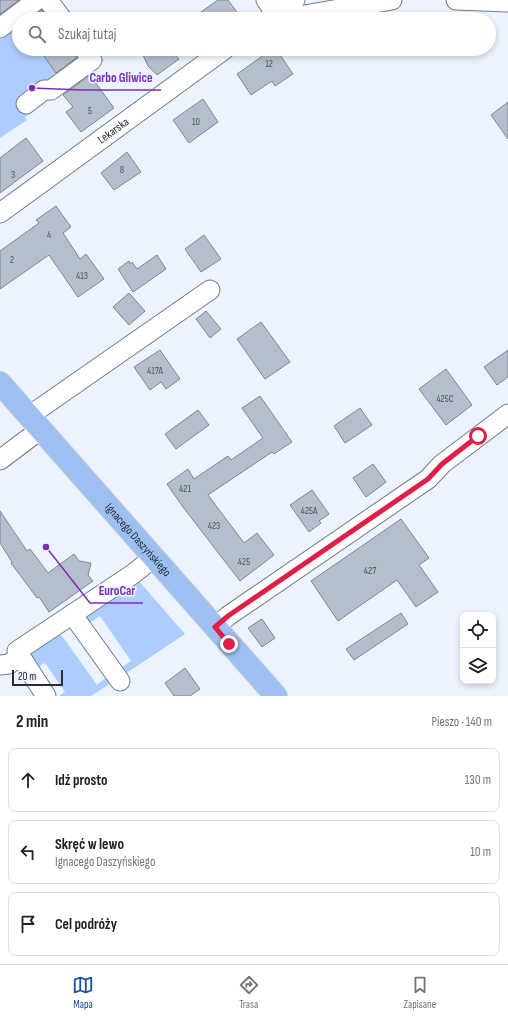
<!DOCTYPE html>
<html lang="pl">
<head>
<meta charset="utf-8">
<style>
  :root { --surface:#fff; --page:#f2f2f2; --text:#202124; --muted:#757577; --line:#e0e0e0; --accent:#1753a4 }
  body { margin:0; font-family:"Sofia Sans Condensed",sans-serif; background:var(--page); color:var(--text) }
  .controls { position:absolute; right:12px; bottom:12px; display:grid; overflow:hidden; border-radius:8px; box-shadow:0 2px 6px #0003 }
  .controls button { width:36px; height:36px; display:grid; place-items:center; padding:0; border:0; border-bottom:1px solid var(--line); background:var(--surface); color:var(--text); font:20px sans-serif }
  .scale { position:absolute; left:12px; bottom:10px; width:51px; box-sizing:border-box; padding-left:4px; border:2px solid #292d32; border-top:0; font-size:11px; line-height:14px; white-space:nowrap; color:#292d32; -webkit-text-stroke:3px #ebf3fe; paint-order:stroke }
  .stop { position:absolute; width:12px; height:12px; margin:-9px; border:3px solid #e11d48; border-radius:50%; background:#fff }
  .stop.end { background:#e11d48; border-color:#fff; box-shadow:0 1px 4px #0008 }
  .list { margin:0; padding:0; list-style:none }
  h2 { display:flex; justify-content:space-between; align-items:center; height:52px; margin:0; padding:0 16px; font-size:17px }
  h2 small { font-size:13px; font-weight:400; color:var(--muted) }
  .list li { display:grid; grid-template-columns:26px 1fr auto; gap:12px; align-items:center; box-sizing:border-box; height:64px; margin:0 8px 8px; padding:0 8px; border:1px solid var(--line); border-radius:8px }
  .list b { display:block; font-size:15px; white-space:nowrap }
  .list p { margin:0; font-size:13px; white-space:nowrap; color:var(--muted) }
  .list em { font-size:13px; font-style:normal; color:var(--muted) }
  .icon { flex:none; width:22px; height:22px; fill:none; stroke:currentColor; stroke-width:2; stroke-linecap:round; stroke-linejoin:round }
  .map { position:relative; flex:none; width:508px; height:696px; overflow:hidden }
  .search { position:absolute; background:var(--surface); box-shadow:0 2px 6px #0003; left:12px; right:12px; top:12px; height:44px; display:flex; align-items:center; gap:10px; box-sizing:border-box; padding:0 14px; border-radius:22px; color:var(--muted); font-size:15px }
  .sheet { height:268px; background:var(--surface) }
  nav { display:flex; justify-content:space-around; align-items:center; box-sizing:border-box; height:56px; border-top:1px solid var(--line); background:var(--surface); font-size:11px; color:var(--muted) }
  nav a { display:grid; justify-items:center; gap:2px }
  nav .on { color:var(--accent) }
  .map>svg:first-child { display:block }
</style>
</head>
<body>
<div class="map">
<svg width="508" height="696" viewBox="0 0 508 696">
  <rect width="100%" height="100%" fill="#ebf3fe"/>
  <!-- green -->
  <path fill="#accdfd" d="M0 0H61L75 19H19V49H96L104 60 25 117 27 120 0 138Z
    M137 579 185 634 125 674 121 668 131 661 127 655 100 616 88 624 85 615Z
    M56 633 60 634 65 640 97 685 107 677 111 683 91 696H59L65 692 45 663 35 669 31 659V652Z"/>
  <!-- building -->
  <path fill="#b5bfcc" stroke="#7e8693" d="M0 0H19L0 14Z
    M218 0H228L242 19H191Z
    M42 10 48 19H30Z
    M39 49H70L76 58 56 73Z
    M151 49H170L179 59 157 75 148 66 143 55Z
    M271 50 278 52 293 74 275 86 272 81 251 95 237 74Z
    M90 75 114 108 81 132 66 112 73 107 63 95Z
    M203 99 218 122 189 143 173 120Z
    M508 102V139L491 115Z
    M26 138 43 161 0 193V158Z
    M127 152 141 172 114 190 101 173Z
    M56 206 71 227 63 233 80 259 86 254 104 279 78 297 49 255 0 289V251L39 223 36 220Z
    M204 235 221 259 201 272 185 249Z
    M157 255 166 269 133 292 118 269 129 261 130 264 132 262 137 269Z
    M129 293 145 311 129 325 113 307Z
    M206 311 221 329 210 338 196 319Z
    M261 322 290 362 265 379 237 339Z
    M160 350 180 379 166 389 161 382 150 390 134 367Z
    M508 350V377L497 385 484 367Z
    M446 369 472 405 446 425 419 389Z
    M260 396 292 442 274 454 272 452 208 495 244 543 257 533 274 555 240 581 183 507 167 484 188 469 194 479 228 456 231 460 263 438 242 408Z
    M360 408 372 425 345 443 334 426Z
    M198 410 209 425 176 449 165 434Z
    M373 464 386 482 366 497 353 478Z
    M312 490 329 514 319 521 321 523 309 532 290 505Z
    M0 511 27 551 30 549 48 573 74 554 79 561 91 563 88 575 93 581 49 612 39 597 37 598 11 563 12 562 0 543Z
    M401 519 429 558 419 565 438 592 416 607 397 580 338 621 311 581Z
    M401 613 408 624 354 660 346 649Z
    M262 619 275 638 262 647 248 628Z
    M185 668 200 689 190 696H174L165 683Z"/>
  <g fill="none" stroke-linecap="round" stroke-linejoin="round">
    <!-- minor casing -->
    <g stroke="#747c89" stroke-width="21">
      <g id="minor">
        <path d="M48 0 62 19"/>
        <path d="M266 0 276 14"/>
        <path d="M456 0 508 2"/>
        <path d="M268 19 295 0"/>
        <path d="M281 19 392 0"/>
        <path d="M0 28 37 0"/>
        <path d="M26 104 44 90H51L92 60 84 49"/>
        <path id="s1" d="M0 213 225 49"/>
        <path d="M29 416 210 290"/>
        <path d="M0 460 41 429"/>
        <path d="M72 614 120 681"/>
        <path d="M215 627 228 616 428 479 442 464 508 414"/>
        <path d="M0 665 9 664 20 656"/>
        <path d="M46 696 17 651 133 574 154 557"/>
      </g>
    </g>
    <!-- major casing -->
    <g stroke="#d0d1d2" stroke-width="24">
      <g id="major">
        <path id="s2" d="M0 383 276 696"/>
      </g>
    </g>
    <!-- minor -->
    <use href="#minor" stroke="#fff" stroke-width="19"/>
    <!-- major -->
    <use href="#major" stroke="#9dbff1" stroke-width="22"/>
  </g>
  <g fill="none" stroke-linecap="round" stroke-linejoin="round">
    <!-- route -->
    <path stroke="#e11d48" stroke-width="5" d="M229 644 215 627 228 616 428 479 442 464 478 436"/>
  </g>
  <g text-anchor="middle" stroke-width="3.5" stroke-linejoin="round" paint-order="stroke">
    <!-- number labels -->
    <g font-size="10" fill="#4c5258">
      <text x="269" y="67">12</text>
      <text x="90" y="114">5</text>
      <text x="196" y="125">10</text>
      <text x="122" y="173">8</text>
      <text x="13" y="178">3</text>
      <text x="49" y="238">4</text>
      <text x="12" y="263">2</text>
      <text x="82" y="279">413</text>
      <text x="155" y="374">417A</text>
      <text x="445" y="402">425C</text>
      <text x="185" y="492">421</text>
      <text x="309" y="514">425A</text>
      <text x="214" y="529">423</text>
      <text x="244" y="565">425</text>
      <text x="370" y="574">427</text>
    </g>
    <!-- street labels -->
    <g font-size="12" fill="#292d32" stroke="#ebf3fe">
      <text dy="4" stroke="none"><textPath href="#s1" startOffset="140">Lekarska</textPath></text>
      <text dy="4" stroke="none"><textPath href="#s2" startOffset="209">Ignacego Daszyńskiego</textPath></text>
    </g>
  </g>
  <!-- callouts -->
  <path fill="none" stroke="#7b2cbf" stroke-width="1.5" d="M32 88L82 90H161M46 547L90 603H143"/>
  <g fill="#7b2cbf" stroke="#ebf3fe" stroke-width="1.5">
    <circle cx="32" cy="88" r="4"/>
    <circle cx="46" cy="547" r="4"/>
  </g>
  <g font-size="13" text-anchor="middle" font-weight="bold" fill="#7b2cbf" stroke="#ebf3fe" stroke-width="3.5" stroke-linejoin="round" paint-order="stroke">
    <text x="121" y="82">Carbo Gliwice</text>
    <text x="117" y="595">EuroCar</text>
  </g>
</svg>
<div class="controls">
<button><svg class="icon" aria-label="locate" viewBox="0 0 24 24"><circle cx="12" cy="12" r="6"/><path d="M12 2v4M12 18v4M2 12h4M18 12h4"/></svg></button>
<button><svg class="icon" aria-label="layers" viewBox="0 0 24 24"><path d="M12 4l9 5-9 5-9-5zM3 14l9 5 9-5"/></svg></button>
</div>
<div class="scale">20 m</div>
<div class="stop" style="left:478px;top:436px"></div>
<div class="stop end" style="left:229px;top:644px"></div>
<div class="search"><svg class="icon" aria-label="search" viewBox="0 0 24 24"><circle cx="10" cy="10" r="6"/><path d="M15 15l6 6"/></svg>Szukaj tutaj</div>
</div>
<section class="sheet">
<h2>2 min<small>Pieszo · 140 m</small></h2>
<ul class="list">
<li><svg class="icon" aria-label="ahead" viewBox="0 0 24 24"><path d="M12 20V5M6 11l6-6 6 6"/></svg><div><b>Idź prosto</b></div><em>130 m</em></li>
<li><svg class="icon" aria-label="left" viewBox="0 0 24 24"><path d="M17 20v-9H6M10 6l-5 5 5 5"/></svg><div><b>Skręć w lewo</b><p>Ignacego Daszyńskiego</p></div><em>10 m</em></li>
<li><svg class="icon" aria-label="arrive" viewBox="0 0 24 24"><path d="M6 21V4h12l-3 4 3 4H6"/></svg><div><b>Cel podróży</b></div></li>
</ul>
</section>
<nav>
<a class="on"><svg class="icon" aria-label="map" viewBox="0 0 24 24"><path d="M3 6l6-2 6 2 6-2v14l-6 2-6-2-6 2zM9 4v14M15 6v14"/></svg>Mapa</a>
<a><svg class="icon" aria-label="directions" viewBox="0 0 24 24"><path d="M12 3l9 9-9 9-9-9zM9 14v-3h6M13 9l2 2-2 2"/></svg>Trasa</a>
<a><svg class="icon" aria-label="saved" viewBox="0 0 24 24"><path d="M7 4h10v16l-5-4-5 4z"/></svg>Zapisane</a>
</nav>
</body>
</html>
